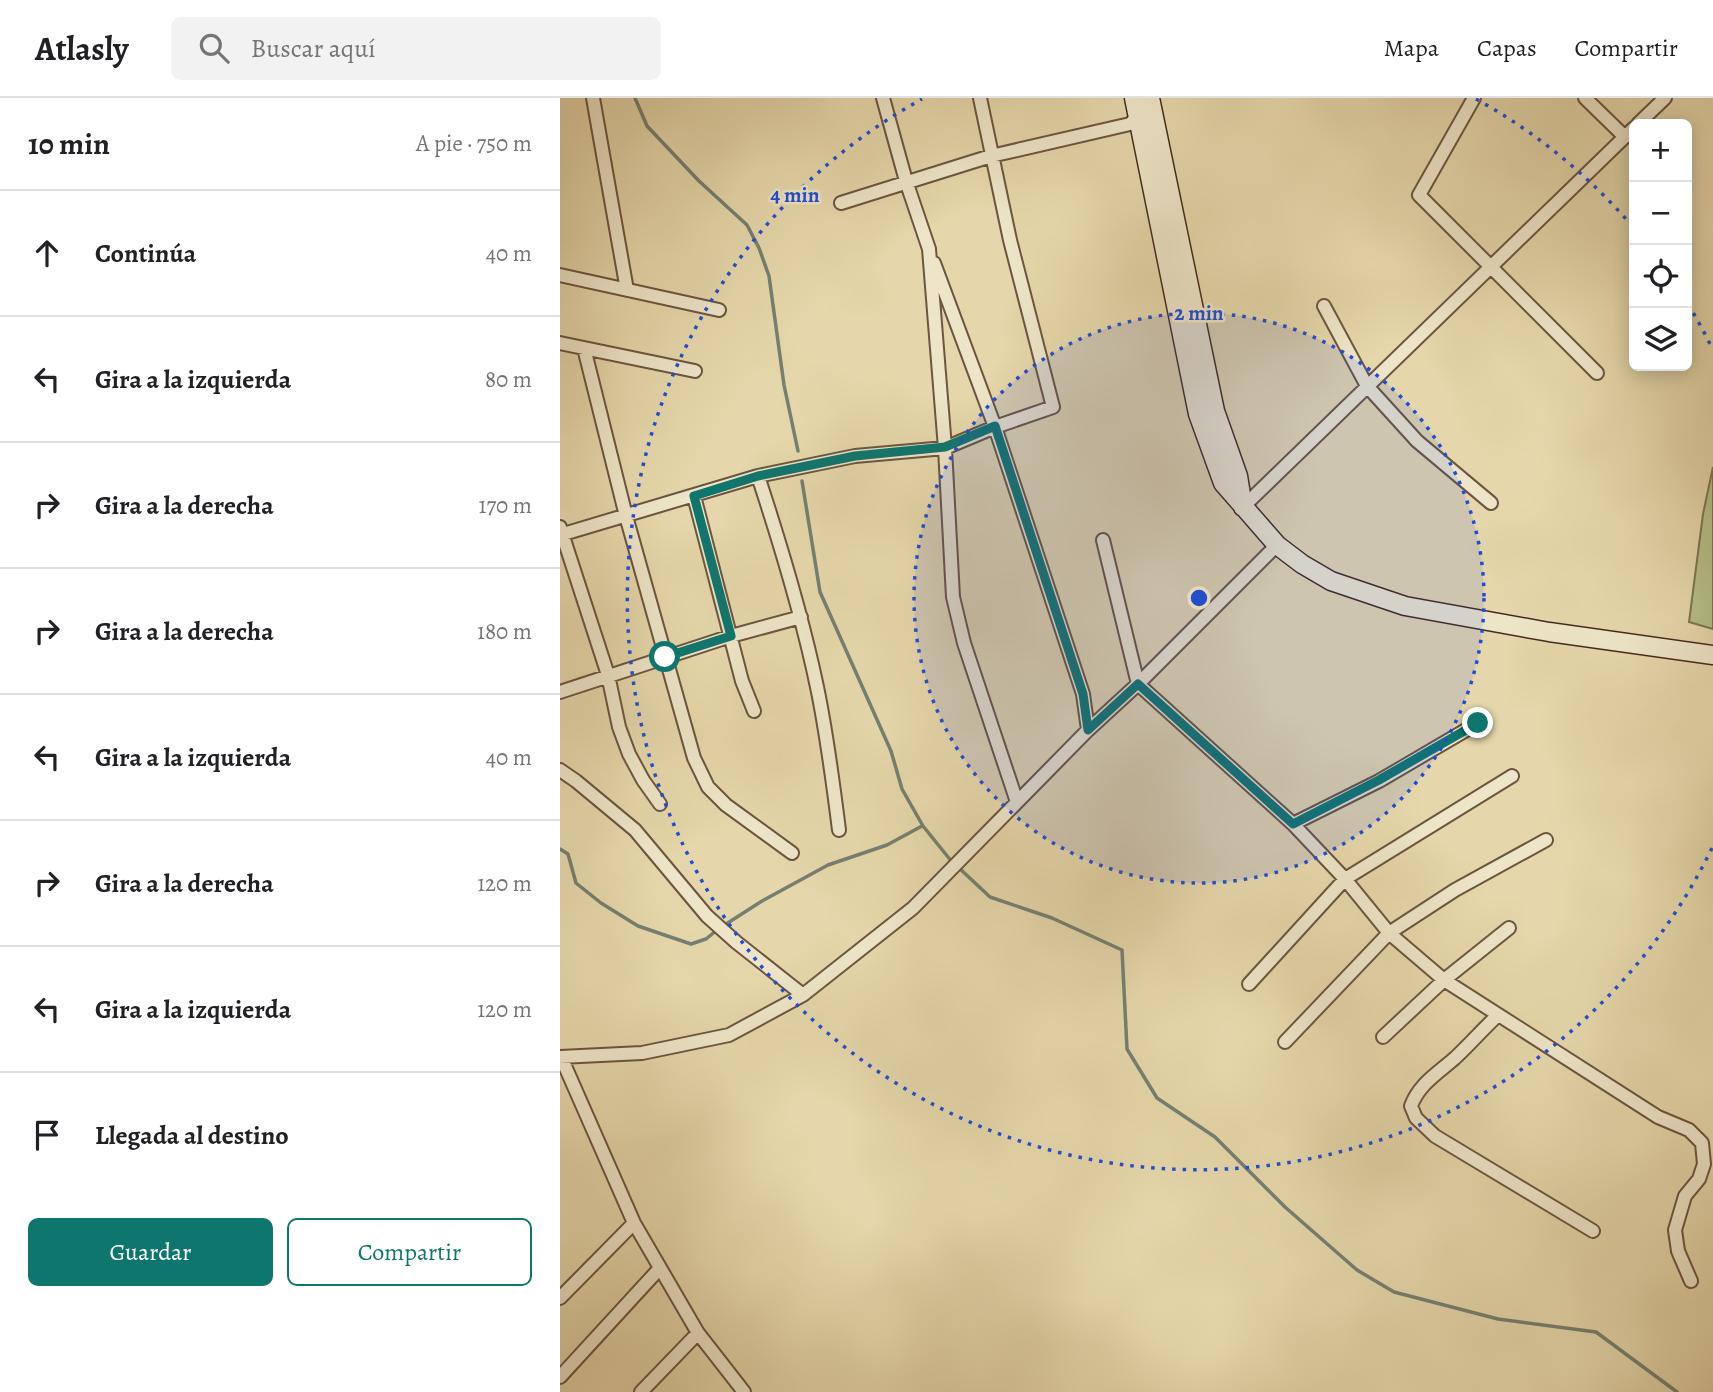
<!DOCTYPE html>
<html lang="es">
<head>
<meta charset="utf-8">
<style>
  :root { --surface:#fff; --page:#f2f2f2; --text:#202124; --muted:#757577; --line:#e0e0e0; --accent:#0f766e }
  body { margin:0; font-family:Alegreya,serif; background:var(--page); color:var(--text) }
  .controls { position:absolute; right:21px; top:21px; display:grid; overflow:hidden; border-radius:10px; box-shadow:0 4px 18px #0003 }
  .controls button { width:63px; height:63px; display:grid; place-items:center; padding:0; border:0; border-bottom:2px solid var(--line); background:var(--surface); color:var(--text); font:35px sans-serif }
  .stop { position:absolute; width:21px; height:21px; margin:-16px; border:5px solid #0f766e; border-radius:50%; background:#fff }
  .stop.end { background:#0f766e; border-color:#fff; box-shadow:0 2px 7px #0008 }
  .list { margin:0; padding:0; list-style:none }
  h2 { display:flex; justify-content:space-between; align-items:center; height:91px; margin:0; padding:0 28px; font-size:30px }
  h2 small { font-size:23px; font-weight:400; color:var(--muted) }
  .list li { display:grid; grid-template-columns:46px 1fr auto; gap:21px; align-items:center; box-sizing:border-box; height:126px; padding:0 28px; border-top:2px solid var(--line) }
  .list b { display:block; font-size:26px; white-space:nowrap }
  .list em { font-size:23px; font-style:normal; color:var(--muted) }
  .actions { display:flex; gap:14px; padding:21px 28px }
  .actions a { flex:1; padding:16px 0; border:2px solid var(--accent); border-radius:10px; text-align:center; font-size:24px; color:var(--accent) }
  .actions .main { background:var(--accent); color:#fff }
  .icon { flex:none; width:38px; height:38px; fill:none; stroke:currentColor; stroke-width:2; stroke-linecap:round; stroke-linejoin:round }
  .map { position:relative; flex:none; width:1153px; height:1294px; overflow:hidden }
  header { display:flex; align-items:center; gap:42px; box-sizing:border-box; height:98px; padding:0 35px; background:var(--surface); border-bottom:2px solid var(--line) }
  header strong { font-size:33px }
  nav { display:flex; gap:38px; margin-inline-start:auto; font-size:24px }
  .search { width:490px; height:63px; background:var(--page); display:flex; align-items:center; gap:18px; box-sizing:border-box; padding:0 24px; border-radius:10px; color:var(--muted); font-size:26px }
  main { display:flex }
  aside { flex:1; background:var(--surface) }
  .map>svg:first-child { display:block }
</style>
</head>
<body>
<header>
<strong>Atlasly</strong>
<div class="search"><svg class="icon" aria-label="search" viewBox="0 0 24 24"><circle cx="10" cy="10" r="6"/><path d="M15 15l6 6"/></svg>Buscar aquí</div>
<nav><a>Mapa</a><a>Capas</a><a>Compartir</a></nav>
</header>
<main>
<aside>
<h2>10 min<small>A pie · 750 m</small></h2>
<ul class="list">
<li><svg class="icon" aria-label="ahead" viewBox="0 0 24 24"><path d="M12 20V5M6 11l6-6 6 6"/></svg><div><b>Continúa</b></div><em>40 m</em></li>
<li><svg class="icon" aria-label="left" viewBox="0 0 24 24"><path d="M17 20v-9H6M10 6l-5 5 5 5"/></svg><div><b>Gira a la izquierda</b></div><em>80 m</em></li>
<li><svg class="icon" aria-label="right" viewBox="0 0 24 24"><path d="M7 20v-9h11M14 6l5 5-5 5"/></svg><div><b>Gira a la derecha</b></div><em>170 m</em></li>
<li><svg class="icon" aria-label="right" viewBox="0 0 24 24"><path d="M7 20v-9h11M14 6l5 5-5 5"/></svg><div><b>Gira a la derecha</b></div><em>180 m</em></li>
<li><svg class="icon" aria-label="left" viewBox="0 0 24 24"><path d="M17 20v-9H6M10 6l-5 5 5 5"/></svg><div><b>Gira a la izquierda</b></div><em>40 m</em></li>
<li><svg class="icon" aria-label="right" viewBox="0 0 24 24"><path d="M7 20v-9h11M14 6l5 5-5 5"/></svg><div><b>Gira a la derecha</b></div><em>120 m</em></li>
<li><svg class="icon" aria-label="left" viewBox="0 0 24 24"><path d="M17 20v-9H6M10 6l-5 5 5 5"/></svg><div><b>Gira a la izquierda</b></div><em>120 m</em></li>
<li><svg class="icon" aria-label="arrive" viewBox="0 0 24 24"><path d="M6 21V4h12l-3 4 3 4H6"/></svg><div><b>Llegada al destino</b></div></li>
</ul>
<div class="actions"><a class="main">Guardar</a><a>Compartir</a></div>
</aside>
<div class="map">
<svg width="1153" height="1294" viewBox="0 0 1153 1294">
  <rect width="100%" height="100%" fill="#e5d7ab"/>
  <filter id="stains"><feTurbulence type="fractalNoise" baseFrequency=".00286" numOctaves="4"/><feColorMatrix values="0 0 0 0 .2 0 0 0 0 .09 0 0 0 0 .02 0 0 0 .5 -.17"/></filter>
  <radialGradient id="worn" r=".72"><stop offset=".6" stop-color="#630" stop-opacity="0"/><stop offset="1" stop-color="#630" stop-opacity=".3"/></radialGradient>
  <!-- green -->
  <path fill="#b4be89" stroke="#7c7453" stroke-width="2" d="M1153 369V531L1129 524 1143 416Z"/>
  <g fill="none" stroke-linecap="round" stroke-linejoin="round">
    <!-- stream -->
    <path stroke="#758071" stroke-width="3.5" d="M75 0 87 28 139 83 187 127 199 150 209 178 224 287 238 353
      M242 383 260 494 331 653 342 691 363 728 392 764
      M0 751 8 756 16 785 41 805 78 828 131 846 146 841 157 832
      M398 769 430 799 492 820 562 852 567 951 597 1000 655 1039 725 1109 797 1172 834 1194 938 1221 1036 1234 1117 1294
      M163 828 202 803 268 767 327 747 362 728"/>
    <!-- minor casing -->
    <g stroke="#6c5540" stroke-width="16">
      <path id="minor" d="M33 0 67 192
        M323 0 346 83 369 151 385 350 393 499 404 545 457 704
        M914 0 859 97 1037 275
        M1025 0 1065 39
        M1078 26 1105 0
        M281 105 431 58 570 26 580 16
        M374 165 435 329 523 596 528 632
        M0 177 159 212
        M764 208 807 288 857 343 931 405
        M0 245 135 273
        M24 250 66 418 134 660 148 689 166 707 232 755
        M198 378C221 448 242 517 257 589 267 637 273 684 279 732
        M134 398 182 583 194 613
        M683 409 1074 30
        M0 429 48 577 59 629 69 656 83 682 100 706
        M0 437 198 378 295 358 385 350 435 329 493 309 450 142 420 0
        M543 442 578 586 733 726 785 781 829 835 884 882 1098 1019 1129 1032 1142 1045 1144 1066 1139 1081 1125 1098 1115 1132 1118 1153 1131 1183
        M0 594 171 538 241 519
        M0 672 16 683 75 732 147 818 176 844 243 897
        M733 726 819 683 918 625
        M689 886 785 781 952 678
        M938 917C923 931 910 946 895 960 878 975 859 986 851 1008L856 1020 875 1038 1033 1133
        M823 939 884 882 949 830
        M725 944 829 835 895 792 986 742
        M0 959 82 955 169 937 243 897 353 810 528 632 578 586 717 447
        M1 959 74 1125 138 1235 184 1294
        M0 1200 74 1125
        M0 1279 100 1170
        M81 1294 138 1235"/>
    </g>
    <!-- secondary casing -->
    <g stroke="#442a1d" stroke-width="21">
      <path id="secondary" d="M574 0 638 316 663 385 717 447 742 466 771 483 845 508 989 534 1153 557
        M590 0 655 313 678 378 683 409"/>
    </g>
    <!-- minor -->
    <use href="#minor" stroke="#eee5c8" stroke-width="12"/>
    <!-- secondary -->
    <use href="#secondary" stroke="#eee5c8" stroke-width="18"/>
  </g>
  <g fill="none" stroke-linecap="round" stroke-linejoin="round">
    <!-- route -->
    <path stroke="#0f766e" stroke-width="9" d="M105 559 171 538 134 398 198 378 295 358 385 349 435 328 523 596 528 632 578 586 733 726 819 682 918 625"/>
  </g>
  <!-- distance rings -->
  <circle cx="639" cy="500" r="285" fill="#1d4ed8" fill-opacity=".12"/>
  <g fill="none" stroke="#1d4ed8" stroke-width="3.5" stroke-dasharray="3.5 7">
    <circle cx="639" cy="500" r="285"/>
    <path d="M1152 750A571 571 0 1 1 362 1M916 1A571 571 0 0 1 1073 129M1128 206A571 571 0 0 1 1152 250"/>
  </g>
  <circle cx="639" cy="500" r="10" fill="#1d4ed8" stroke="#eee5c8" stroke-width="3.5"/>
  <g font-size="21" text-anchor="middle" font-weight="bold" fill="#1d4ed8" stroke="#eee5c8" stroke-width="5" stroke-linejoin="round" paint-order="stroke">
    <text x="235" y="104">4 min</text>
    <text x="639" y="222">2 min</text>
  </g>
  <rect width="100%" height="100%" filter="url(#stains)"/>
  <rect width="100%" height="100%" fill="url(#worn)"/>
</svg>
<div class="controls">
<button>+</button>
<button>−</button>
<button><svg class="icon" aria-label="locate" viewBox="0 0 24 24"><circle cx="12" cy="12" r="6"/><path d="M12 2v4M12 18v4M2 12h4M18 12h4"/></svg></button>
<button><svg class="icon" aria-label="layers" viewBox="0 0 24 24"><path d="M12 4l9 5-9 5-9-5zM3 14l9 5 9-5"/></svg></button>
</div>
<div class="stop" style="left:105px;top:559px"></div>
<div class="stop end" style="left:918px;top:625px"></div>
</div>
</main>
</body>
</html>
